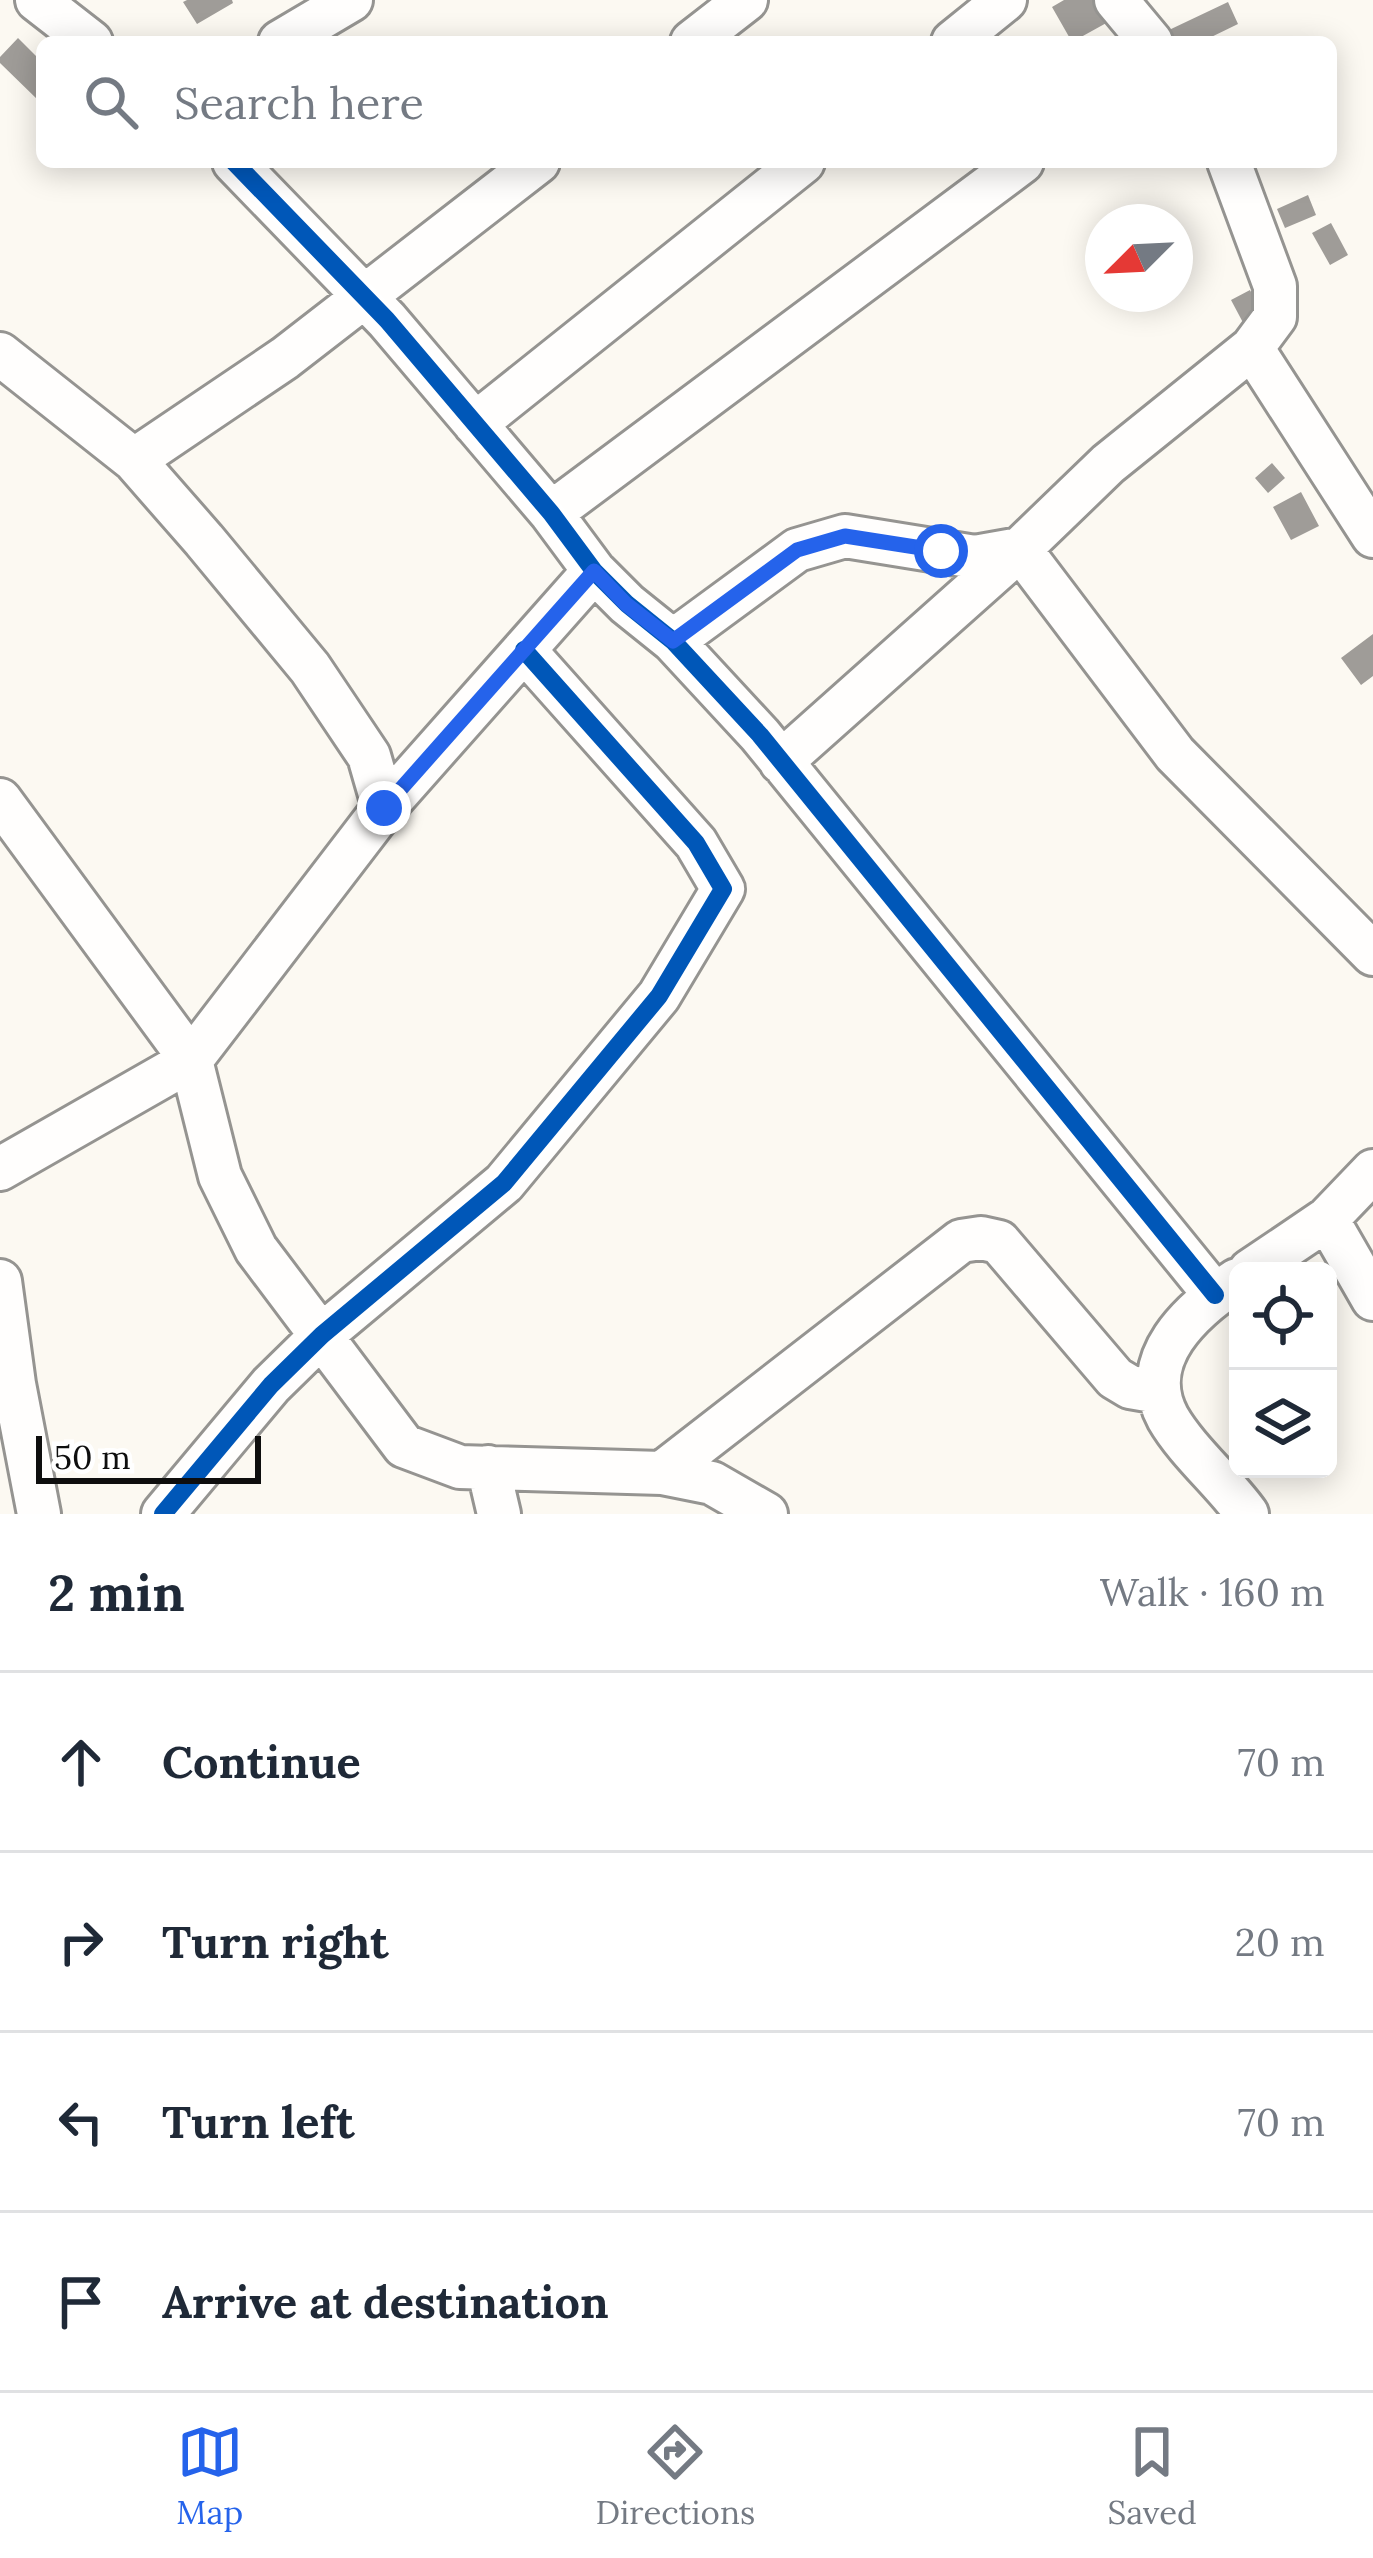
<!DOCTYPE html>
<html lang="en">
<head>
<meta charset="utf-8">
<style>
  :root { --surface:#fff; --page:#f2f2f3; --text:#1f2937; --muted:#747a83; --line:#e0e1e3; --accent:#2563eb }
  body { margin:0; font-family:Lora,serif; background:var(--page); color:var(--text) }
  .controls { position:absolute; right:36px; bottom:36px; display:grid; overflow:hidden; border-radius:18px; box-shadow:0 6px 30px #0003 }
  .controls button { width:108px; height:108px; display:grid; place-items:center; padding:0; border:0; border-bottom:3px solid var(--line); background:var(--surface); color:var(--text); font:60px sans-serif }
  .compass { position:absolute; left:1085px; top:204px; width:108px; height:108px; border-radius:50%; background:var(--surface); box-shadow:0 6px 30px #0003; rotate:246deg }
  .scale { position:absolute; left:36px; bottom:30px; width:225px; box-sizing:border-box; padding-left:12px; border:6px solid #0e0e0e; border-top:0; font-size:33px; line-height:42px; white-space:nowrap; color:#0e0e0e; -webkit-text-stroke:9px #fff; paint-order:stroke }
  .stop { position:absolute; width:36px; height:36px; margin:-27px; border:9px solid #2563eb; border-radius:50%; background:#fff }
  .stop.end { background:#2563eb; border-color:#fff; box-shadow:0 3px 12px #0008 }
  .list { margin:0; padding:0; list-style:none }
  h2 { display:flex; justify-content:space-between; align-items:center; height:156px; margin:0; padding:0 48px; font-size:51px }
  h2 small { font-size:39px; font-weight:400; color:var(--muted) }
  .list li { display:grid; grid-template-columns:78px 1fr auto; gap:36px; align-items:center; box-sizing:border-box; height:180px; padding:0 48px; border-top:3px solid var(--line) }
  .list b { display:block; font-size:45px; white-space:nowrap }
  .list em { font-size:39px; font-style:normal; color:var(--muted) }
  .icon { flex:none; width:66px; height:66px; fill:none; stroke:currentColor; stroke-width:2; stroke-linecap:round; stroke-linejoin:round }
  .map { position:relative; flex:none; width:1373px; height:1514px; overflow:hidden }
  .search { position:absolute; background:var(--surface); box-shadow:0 6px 30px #0003; left:36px; right:36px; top:36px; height:132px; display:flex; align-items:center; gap:30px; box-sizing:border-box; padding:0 42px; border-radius:18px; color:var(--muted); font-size:45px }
  .sheet { height:876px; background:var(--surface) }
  nav { display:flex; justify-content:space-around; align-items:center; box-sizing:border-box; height:168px; border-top:3px solid var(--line); background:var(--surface); font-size:33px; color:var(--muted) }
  nav a { display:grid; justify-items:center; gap:6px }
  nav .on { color:var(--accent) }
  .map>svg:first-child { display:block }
</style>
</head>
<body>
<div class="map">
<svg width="1373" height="1514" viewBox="0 0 1373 1514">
  <rect width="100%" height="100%" fill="#fcf9f2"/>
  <!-- building -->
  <path fill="#9f9c98" d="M187 0H232L233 3 197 24 183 2Z
    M1064 0H1110L1119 16 1072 42 1052 7Z
    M1228 2 1238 24 1201 42H1175L1169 30Z
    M18 38 39 59 42 56 39 101 0 63V57Z
    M1308 195 1316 215 1285 228 1277 209Z
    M1331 223 1348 255 1330 265 1312 233Z
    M1250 290 1266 322 1248 332 1231 300Z
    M1272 463 1285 478 1268 493 1255 478Z
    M1301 492 1319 526 1291 540 1273 507Z
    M1373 634V676L1361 685 1341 658Z"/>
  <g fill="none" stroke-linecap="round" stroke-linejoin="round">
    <!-- minor casing -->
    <g stroke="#959491" stroke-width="48">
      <path id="minor" d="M37 0 91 42
        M1116 0 1151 42
        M280 42 351 0
        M692 42 746 0
        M953 42 1005 0
        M234 162 387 320 551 513 594 571 627 604 673 641 760 735 1215 1295
        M1252 348 1373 536
        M0 354 134 460 204 540 310 668 369 756 384 808
        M475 424 803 162
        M134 460 285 358 538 162
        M551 513 1022 162
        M1020 549 1175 754 1373 954
        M673 641 797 550 845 536 975 557 1020 549
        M781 762 1020 549 1108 464 1252 348 1275 317V286L1229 162
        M0 800 191 1060 220 1176 256 1249 404 1446 460 1467 662 1473 712 1483 766 1514
        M0 1169 191 1060 384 808 594 571
        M1327 1219 1373 1299
        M1250 1271 1327 1219 1373 1171
        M1237 1280C1192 1310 1136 1359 1168 1418 1187 1451 1224 1482 1247 1514
        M0 1281 14 1384 39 1514
        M488 1467 499 1514
        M662 1473 961 1241 981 1238 999 1242 1115 1378 1130 1387 1159 1392
        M163 1514 271 1385 322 1335 504 1183 659 996 723 889 696 843 524 650"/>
    </g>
    <!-- minor -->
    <use href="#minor" stroke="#fffefd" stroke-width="42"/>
    <!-- cycleway casing -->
    <g stroke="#fff" stroke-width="26">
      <path id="cycleway" d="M234 162 387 320 551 513 594 571 627 604 673 641 760 735 1215 1295
        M163 1514 271 1385 322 1335 504 1183 659 996 723 889 696 843 524 650"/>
    </g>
    <!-- cycleway -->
    <use href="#cycleway" stroke="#0057b8" stroke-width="18"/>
  </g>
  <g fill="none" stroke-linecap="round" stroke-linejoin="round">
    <!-- route -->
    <path stroke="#2563eb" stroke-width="15" d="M384 808 594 571 626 604 673 641 797 550 845 536 941 551"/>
  </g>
</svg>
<div class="controls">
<button><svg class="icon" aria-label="locate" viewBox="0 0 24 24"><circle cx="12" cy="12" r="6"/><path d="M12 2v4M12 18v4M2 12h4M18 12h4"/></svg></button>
<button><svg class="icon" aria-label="layers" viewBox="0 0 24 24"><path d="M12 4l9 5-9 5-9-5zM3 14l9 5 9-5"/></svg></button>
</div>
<svg class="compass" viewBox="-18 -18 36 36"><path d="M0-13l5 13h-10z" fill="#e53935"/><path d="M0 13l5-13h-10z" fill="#747a83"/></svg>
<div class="scale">50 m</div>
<div class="stop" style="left:941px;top:551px"></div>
<div class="stop end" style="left:384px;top:808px"></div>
<div class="search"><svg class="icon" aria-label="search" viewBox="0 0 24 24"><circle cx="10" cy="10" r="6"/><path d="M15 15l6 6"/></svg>Search here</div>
</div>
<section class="sheet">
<h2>2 min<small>Walk · 160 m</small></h2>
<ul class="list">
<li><svg class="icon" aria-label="ahead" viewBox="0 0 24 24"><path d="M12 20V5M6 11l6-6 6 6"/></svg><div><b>Continue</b></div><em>70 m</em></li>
<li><svg class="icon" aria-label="right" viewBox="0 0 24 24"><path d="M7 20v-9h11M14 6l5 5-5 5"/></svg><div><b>Turn right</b></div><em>20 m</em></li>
<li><svg class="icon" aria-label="left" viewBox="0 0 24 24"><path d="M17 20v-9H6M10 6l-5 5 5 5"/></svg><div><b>Turn left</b></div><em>70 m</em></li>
<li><svg class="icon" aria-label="arrive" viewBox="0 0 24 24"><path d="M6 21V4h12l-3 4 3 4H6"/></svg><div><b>Arrive at destination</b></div></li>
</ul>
</section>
<nav>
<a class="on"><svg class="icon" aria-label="map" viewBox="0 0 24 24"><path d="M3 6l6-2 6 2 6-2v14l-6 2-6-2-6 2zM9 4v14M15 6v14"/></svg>Map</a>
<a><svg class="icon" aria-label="directions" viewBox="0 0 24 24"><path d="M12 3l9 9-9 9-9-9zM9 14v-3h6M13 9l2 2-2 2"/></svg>Directions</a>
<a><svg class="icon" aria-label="saved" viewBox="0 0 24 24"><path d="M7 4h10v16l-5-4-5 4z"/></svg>Saved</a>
</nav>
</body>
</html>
